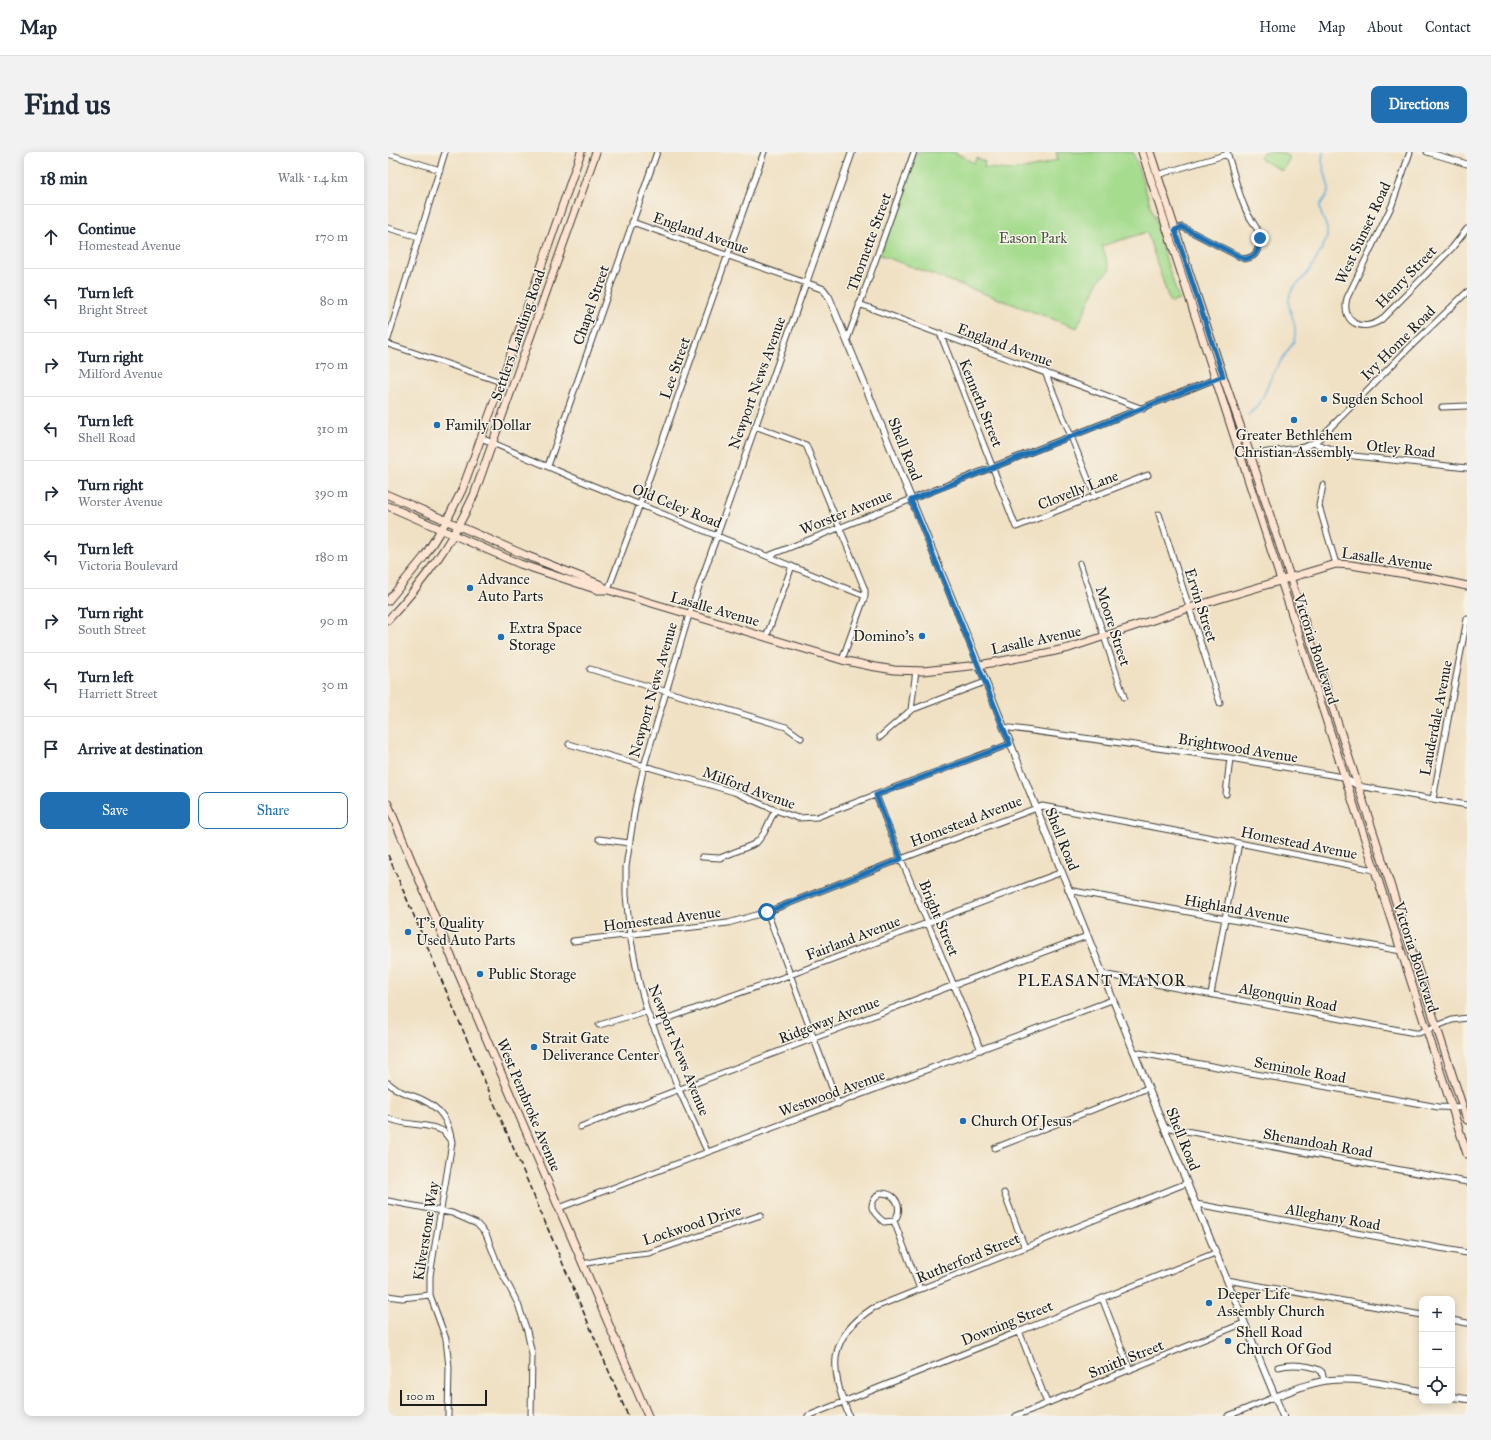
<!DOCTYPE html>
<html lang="en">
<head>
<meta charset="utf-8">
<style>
  :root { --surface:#fff; --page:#f2f2f3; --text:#1f2937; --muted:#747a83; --line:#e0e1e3; --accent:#1f6fb2 }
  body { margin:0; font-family:"IM FELL Great Primer",serif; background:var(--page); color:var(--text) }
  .controls { position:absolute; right:12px; bottom:12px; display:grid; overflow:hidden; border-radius:8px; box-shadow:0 2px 10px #0003 }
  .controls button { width:36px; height:36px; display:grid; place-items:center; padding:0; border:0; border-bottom:1px solid var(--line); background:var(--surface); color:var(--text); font:20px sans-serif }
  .scale { position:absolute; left:12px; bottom:10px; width:87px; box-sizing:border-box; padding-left:4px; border:2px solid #1c1c1c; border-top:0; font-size:11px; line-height:14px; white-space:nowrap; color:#1c1c1c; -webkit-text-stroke:3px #f7f3e8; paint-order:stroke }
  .stop { position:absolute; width:12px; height:12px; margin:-9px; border:3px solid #1f6fb2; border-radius:50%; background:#fff }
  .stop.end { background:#1f6fb2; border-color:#fff; box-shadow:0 1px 4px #0008 }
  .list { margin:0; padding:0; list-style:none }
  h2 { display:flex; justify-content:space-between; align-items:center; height:52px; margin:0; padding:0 16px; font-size:17px }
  h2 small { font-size:13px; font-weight:400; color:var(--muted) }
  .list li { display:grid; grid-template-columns:26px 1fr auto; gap:12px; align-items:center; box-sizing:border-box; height:64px; padding:0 16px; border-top:1px solid var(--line) }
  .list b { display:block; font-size:15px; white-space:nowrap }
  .list p { margin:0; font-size:13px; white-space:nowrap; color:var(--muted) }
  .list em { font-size:13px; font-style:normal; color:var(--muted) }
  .actions { display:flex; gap:8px; padding:12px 16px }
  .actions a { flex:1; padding:9px 0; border:1px solid var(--accent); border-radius:8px; text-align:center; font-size:14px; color:var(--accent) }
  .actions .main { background:var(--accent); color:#fff }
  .icon { flex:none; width:22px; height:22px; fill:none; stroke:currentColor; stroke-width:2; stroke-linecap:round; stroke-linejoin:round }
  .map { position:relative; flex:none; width:1079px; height:1264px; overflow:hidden; border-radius:8px }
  header { display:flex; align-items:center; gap:24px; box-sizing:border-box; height:56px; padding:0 20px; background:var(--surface); border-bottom:1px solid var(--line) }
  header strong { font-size:19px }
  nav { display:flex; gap:22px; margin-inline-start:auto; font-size:14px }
  .intro { display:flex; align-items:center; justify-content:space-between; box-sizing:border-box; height:96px; padding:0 24px }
  h1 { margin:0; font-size:28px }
  .button { padding:10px 18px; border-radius:8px; background:var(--accent); color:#fff; font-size:14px; font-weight:700 }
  main { display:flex; gap:24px; padding:0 24px }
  aside { flex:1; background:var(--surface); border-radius:8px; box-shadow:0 2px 10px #0003 }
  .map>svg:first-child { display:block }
</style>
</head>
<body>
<header>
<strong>Map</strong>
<nav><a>Home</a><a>Map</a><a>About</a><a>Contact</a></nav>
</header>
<div class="intro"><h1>Find us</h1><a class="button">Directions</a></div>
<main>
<aside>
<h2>18 min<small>Walk · 1.4 km</small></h2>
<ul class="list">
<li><svg class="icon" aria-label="ahead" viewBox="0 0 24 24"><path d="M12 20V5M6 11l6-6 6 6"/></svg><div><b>Continue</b><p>Homestead Avenue</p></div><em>170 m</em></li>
<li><svg class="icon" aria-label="left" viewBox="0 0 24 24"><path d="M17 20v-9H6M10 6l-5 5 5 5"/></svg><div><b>Turn left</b><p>Bright Street</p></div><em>80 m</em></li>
<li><svg class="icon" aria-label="right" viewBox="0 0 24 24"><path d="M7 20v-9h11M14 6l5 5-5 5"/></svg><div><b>Turn right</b><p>Milford Avenue</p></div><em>170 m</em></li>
<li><svg class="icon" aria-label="left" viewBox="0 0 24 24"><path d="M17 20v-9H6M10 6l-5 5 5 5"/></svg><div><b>Turn left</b><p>Shell Road</p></div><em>310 m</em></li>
<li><svg class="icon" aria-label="right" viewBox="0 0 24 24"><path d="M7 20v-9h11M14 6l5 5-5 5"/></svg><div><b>Turn right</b><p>Worster Avenue</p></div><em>390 m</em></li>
<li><svg class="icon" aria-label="left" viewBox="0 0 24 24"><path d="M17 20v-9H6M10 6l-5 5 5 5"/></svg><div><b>Turn left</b><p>Victoria Boulevard</p></div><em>180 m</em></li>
<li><svg class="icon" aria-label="right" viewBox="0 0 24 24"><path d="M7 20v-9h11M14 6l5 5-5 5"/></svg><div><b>Turn right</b><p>South Street</p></div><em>90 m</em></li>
<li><svg class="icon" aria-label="left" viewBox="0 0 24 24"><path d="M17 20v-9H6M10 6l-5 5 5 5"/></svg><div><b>Turn left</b><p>Harriett Street</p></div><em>30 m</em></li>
<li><svg class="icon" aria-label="arrive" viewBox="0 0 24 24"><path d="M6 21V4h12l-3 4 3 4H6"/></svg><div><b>Arrive at destination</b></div></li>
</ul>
<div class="actions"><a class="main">Save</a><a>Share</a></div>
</aside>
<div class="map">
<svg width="1079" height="1264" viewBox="0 0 1079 1264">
  <rect width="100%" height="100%" fill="#f7f3e8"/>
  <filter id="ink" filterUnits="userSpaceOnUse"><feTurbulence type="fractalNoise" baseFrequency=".025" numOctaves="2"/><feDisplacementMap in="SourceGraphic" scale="8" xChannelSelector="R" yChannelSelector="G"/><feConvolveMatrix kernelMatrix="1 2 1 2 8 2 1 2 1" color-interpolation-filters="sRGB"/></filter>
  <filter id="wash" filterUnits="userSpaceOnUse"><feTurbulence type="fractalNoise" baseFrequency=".012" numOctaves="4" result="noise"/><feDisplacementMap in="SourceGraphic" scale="16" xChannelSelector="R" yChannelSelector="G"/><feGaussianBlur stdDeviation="0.9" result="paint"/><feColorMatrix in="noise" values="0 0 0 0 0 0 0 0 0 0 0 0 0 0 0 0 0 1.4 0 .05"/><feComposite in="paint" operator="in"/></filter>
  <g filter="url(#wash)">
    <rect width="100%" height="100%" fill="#f0e1c4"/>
    <!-- green -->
    <path fill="#a5dc8e" stroke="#607c55" d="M529 0H566L586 11 588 6 597 10 596 15C624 20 643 18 670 7L668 0H745L769 73 772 89 791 148 782 151 759 80 714 94 722 118 711 128 689 176 492 103Z
      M875 0H892L902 5 895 19 872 7Z"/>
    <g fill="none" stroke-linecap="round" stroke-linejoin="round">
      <!-- stream -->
      <path stroke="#63afdc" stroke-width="1.5" d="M860 263C874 252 876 242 883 226 889 213 899 201 906 189 911 169 899 161 901 147 902 135 912 131 918 123 926 113 933 99 938 88 943 73 932 67 932 55 933 48 941 44 941 37L934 9 935 0"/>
    </g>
  </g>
  <g filter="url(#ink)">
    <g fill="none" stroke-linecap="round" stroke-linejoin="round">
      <!-- minor casing -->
      <g stroke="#3c3a35" stroke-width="7">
        <path id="minor" d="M1022 0 1004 53 959 146C953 170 973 181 993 168L1064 96 1079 77
          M1039 0 1079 12
          M0 2 52 18
          M769 23 840 2
          M244 70 418 131 301 463 256 614 247 655 238 715V743L242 783 251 830 259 859 291 938 319 999
          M0 76 31 85
          M780 80 794 75 856 107C863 106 867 104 870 97 878 81 862 70 857 56 849 38 845 18 839 0
          M471 152 755 257
          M552 181 628 375 760 323
          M0 187 57 0
          M459 188 526 0
          M0 192 113 230
          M657 220 707 344
          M1054 255 1079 254
          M367 274 418 293 477 438V444L454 508
          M93 286 191 328 477 444
          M925 291 932 286 1018 199 1079 140
          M851 304 917 295 925 291 966 304 1079 316
          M160 314 269 0
          M935 333 931 354 948 412
          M771 362 832 551
          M380 404 835 224
          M692 411 736 545
          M220 438 252 352 376 0
          M378 486 404 414
          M202 517 398 575 413 586
          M523 558 528 518
          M615 575 842 606 955 625 970 634 1079 653
          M492 585 523 558 597 530
          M181 592 346 640 387 658 410 666 429 665 622 592
          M838 642 842 606
          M488 643 513 707 593 898
          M1045 647 1079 467
          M211 687 241 691
          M314 705 332 706 364 693 370 689 376 681 387 658
          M680 738 1013 799
          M379 760 450 952
          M185 789 340 771 379 760 513 707 654 654 851 691 986 718
          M714 822 1027 881H1031L1064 868 1079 866
          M823 842 851 691
          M264 872 402 823 674 720
          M211 873 259 859
          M746 900 1050 955 1075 956
          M0 931C13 942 19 941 33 947 54 957 60 968 64 990
          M0 966C17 975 39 970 55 979 58 982 62 988 64 991L45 1105 42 1124V1143L58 1187 61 1215 60 1264
          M192 975 566 833 699 784
          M776 975 1079 1030
          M607 996 760 936
          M616 1041 637 1096
          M0 1049 64 1061 89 1072 98 1082 110 1113 130 1152 139 1179 144 1202 143 1264
          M808 1052 1079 1101
          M171 1056C355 986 540 918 724 848
          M506 1069C516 1056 508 1040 492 1041 478 1054 484 1060 496 1070L506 1069 532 1137
          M195 1112 233 1104 261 1101 373 1063
          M839 1128 1034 1163
          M0 1144 14 1146 42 1143
          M714 1146 742 1218
          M1064 1168 1079 1171
          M631 1179 659 1251
          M890 1215C901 1212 925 1212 934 1220L936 1229
          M420 1264 827 1101
          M461 1264C442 1217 438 1187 485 1156L799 1031
          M628 1264 856 1171
          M840 1264 887 1245"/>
      </g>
      <!-- tertiary casing -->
      <g stroke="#3c3a35" stroke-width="8">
        <path id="tertiary" d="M464 0 418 131 435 137 441 145 591 513 776 975 895 1264
          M887 1245C905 1238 923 1230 943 1228 973 1225 1004 1234 1034 1239
          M1064 1245 1079 1247"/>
      </g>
      <!-- secondary casing -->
      <g stroke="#3c3a35" stroke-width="9">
        <path id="secondary" d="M754 0C863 334 968 669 1079 1002
          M762 0 835 224 862 302 1079 968
          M0 343 137 403 211 432 220 438 454 508 482 514 506 518 535 519 591 513 658 501 681 496 801 456 948 412 963 413 1042 426 1079 434
          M0 354 132 412 210 438H220
          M0 449 36 405 59 368 74 338 104 256 193 0
          M0 468C37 428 63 392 86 343L208 0
          M0 652 66 811 260 1264"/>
      </g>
      <!-- minor -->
      <use href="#minor" stroke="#fff" stroke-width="5"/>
      <!-- tertiary -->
      <use href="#tertiary" stroke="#fff" stroke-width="6"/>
      <!-- secondary -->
      <use href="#secondary" stroke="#fde4d1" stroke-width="7"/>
      <!-- rail -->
      <path stroke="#1c1c1c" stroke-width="1.5" stroke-dasharray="6 3" stroke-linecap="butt" d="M0 703 240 1264"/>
    </g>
  </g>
  <g fill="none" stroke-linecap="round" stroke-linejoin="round" filter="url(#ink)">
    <!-- route -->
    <path stroke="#1f6fb2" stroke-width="5" d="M379 760 513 707 488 643 622 592 523 348 835 224 787 78 794 75 856 107C868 106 871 98 872 86"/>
  </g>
  <!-- markers -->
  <g fill="#1f6fb2" stroke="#f7f3e8" stroke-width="1.5">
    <circle cx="936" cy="247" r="4"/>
    <circle cx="906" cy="268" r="4"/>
    <circle cx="49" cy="273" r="4"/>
    <circle cx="82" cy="436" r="4"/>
    <circle cx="534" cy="484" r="4"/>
    <circle cx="113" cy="485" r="4"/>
    <circle cx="20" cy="780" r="4"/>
    <circle cx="92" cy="822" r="4"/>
    <circle cx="146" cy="895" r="4"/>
    <circle cx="575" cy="969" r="4"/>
    <circle cx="821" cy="1151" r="4"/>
    <circle cx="840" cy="1189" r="4"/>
  </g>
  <g text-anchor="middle" stroke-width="3" stroke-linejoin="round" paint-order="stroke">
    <!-- street labels -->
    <g font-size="15" fill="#1c1c1c" stroke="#f7f3e8">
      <text transform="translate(313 81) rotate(19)" y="5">England Avenue</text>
      <text transform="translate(975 81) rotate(-65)" y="5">West Sunset Road</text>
      <text transform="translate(481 90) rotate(-70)" y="5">Thornette Street</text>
      <text transform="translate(1018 125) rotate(-46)" y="5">Henry Street</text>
      <text transform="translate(203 153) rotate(-71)" y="5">Chapel Street</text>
      <text transform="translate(130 183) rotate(-71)" y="5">Settlers Landing Road</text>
      <text transform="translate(1010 191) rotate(-45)" y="5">Ivy Home Road</text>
      <text transform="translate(617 193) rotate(20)" y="5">England Avenue</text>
      <text transform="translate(287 216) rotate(-71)" y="5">Lee Street</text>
      <text transform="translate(369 231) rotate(-70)" y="5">Newport News Avenue</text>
      <text transform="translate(593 251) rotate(68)" y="5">Kenneth Street</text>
      <text transform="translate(517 297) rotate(68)" y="5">Shell Road</text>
      <text transform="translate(1013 297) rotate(6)" y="5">Otley Road</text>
      <text transform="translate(690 338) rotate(-21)" y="5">Clovelly Lane</text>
      <text transform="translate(289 354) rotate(22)" y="5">Old Celey Road</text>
      <text transform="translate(458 360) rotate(-22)" y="5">Worster Avenue</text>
      <text transform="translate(999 407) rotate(8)" y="5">Lasalle Avenue</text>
      <text transform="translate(813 453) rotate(72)" y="5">Ervin Street</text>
      <text transform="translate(327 457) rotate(16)" y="5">Lasalle Avenue</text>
      <text transform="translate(725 474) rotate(72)" y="5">Moore Street</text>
      <text transform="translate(648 488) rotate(-12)" y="5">Lasalle Avenue</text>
      <text transform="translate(928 497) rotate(72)" y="5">Victoria Boulevard</text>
      <text transform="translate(265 538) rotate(-74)" y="5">Newport News Avenue</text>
      <text transform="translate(1048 566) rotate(-79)" y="5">Lauderdale Avenue</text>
      <text transform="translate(850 596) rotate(9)" y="5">Brightwood Avenue</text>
      <text transform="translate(361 636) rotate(20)" y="5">Milford Avenue</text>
      <text transform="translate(578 669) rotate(-21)" y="5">Homestead Avenue</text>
      <text transform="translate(674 687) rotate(68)" y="5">Shell Road</text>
      <text transform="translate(911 691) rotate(11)" y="5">Homestead Avenue</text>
      <text transform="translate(849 757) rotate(10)" y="5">Highland Avenue</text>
      <text transform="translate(551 766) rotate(67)" y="5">Bright Street</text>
      <text transform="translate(274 767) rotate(-7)" y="5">Homestead Avenue</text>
      <text transform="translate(465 786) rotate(-21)" y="5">Fairland Avenue</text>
      <text transform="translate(1028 805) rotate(72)" y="5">Victoria Boulevard</text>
      <text transform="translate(900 845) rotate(11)" y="5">Algonquin Road</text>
      <text transform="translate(441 868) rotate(-21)" y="5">Ridgeway Avenue</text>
      <text transform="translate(291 898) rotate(68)" y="5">Newport News Avenue</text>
      <text transform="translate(912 918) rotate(10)" y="5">Seminole Road</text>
      <text transform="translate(444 941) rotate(-20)" y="5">Westwood Avenue</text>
      <text transform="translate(141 953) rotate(67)" y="5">West Pembroke Avenue</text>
      <text transform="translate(795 987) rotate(68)" y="5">Shell Road</text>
      <text transform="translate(930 991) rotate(10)" y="5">Shenandoah Road</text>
      <text transform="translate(945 1065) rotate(10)" y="5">Alleghany Road</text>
      <text transform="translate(304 1073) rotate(-18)" y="5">Lockwood Drive</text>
      <text transform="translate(38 1079) rotate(-81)" y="5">Kilverstone Way</text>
      <text transform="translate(580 1106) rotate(-22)" y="5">Rutherford Street</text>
      <text transform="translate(619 1171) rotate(-22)" y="5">Downing Street</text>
      <text transform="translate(738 1207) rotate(-22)" y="5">Smith Street</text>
    </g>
    <!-- park labels -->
    <g font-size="15" fill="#45563e" stroke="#f7f3e8">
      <text x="645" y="91">Eason Park</text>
    </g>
    <!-- poi labels -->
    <g font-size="15" fill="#1c1c1c" stroke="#f7f3e8" text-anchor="start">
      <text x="944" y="252">Sugden School</text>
      <text x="57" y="278">Family Dollar</text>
      <text x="906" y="288" text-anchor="middle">Greater Bethlehem<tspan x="906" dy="17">Christian Assembly</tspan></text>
      <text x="90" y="432">Advance<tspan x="90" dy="17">Auto Parts</tspan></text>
      <text x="121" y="481">Extra Space<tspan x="121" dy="17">Storage</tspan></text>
      <text x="526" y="489" text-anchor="end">Domino's</text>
      <text x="28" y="776">T's Quality<tspan x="28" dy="17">Used Auto Parts</tspan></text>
      <text x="100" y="827">Public Storage</text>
      <text x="154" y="891">Strait Gate<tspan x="154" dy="17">Deliverance Center</tspan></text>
      <text x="583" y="974">Church Of Jesus</text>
      <text x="829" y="1147">Deeper Life<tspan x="829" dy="17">Assembly Church</tspan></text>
      <text x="848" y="1185">Shell Road<tspan x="848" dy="17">Church Of God</tspan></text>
    </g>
    <!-- neighbourhood labels -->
    <g font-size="16" letter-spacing="1" fill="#1c1c1c" stroke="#f7f3e8">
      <text x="714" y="834">PLEASANT MANOR</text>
    </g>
  </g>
</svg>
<div class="controls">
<button>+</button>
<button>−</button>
<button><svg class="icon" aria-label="locate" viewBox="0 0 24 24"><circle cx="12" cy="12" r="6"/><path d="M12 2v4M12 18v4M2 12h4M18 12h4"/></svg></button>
</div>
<div class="scale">100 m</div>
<div class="stop" style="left:379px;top:760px"></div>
<div class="stop end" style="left:872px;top:86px"></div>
</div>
</main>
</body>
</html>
